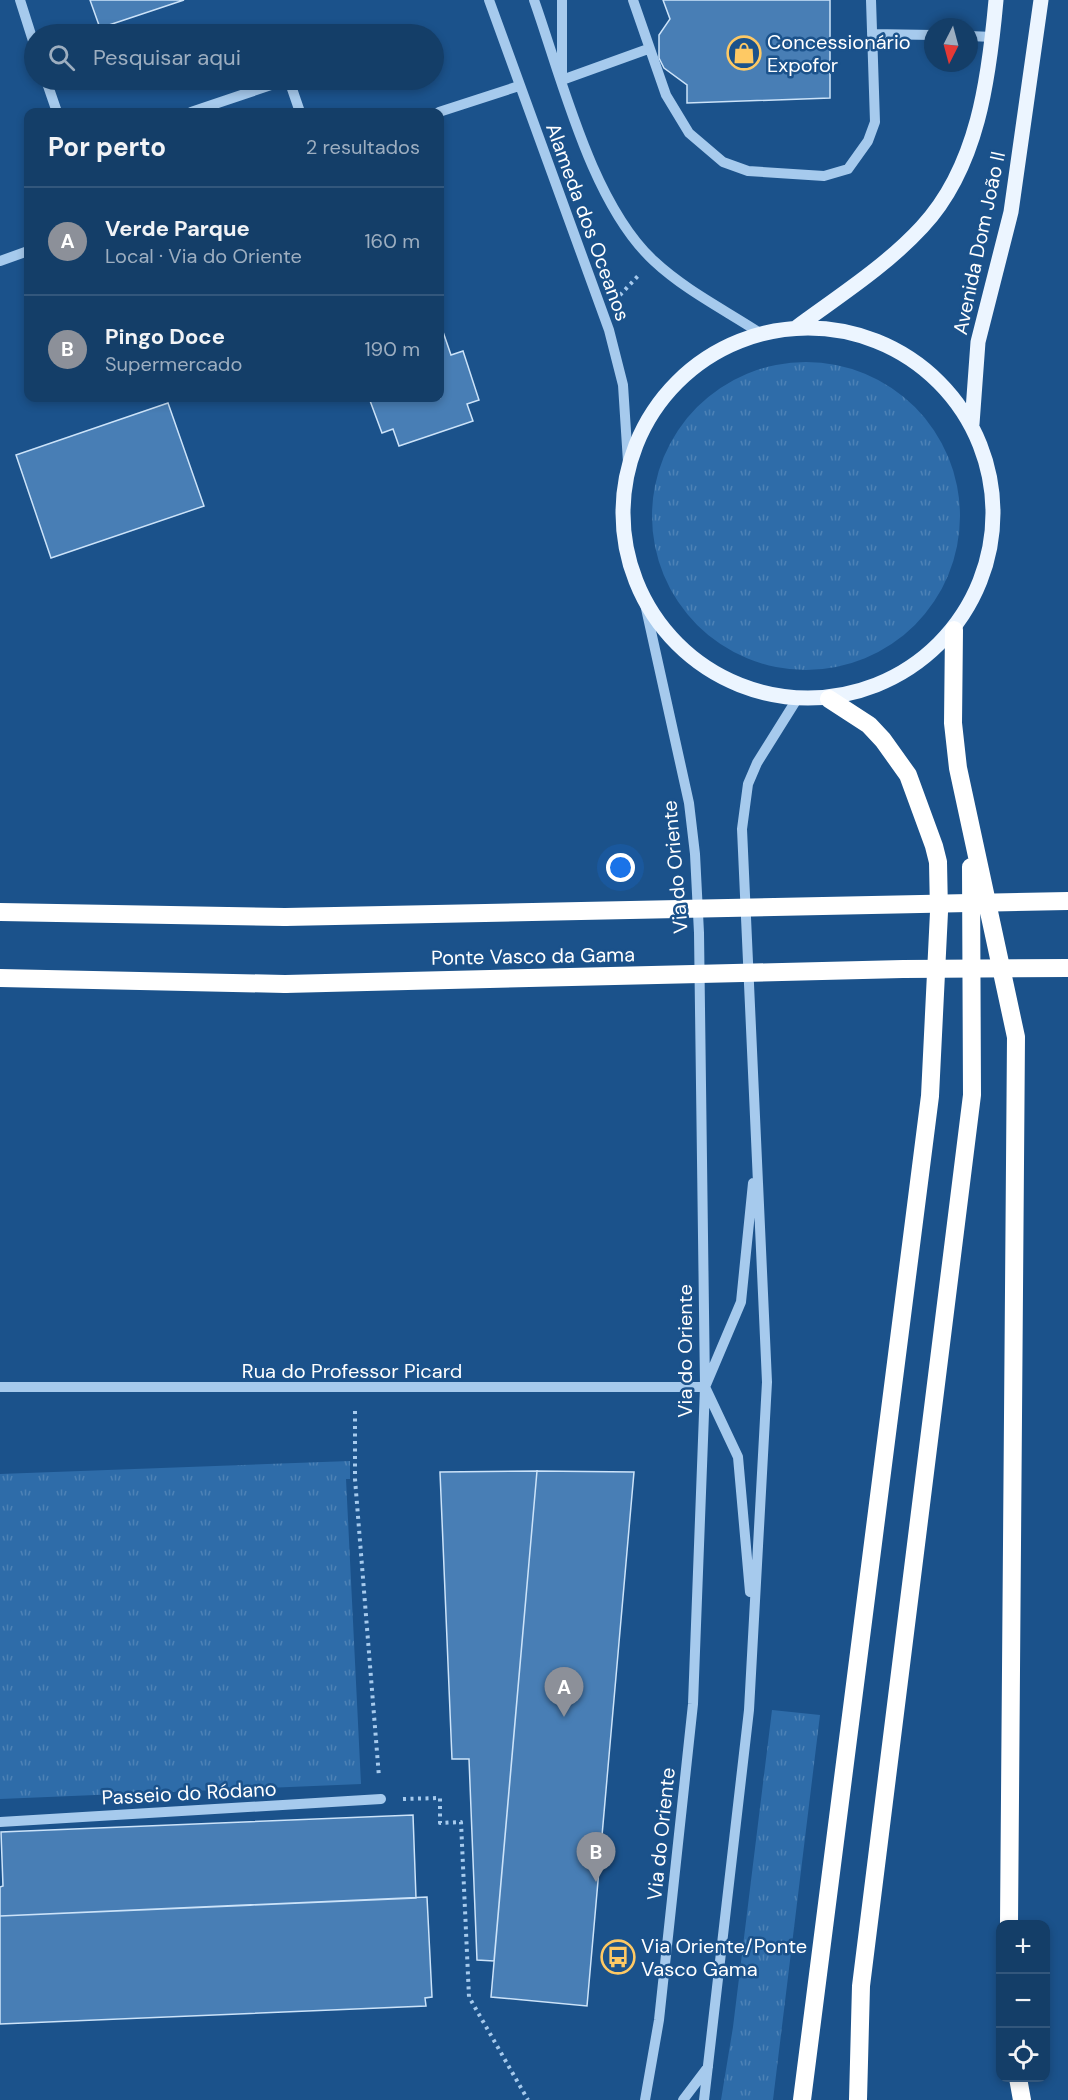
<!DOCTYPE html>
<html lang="pt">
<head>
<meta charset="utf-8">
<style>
  :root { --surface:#143e68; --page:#1d456e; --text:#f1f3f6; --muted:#9daec0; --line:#33577c; --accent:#8c9099 }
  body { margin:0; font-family:"DM Sans",sans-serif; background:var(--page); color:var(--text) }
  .controls { position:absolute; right:18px; bottom:18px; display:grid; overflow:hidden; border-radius:12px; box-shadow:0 3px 9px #0003 }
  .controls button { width:54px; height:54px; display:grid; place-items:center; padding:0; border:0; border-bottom:2px solid var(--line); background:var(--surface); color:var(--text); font:30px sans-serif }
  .compass { position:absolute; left:924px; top:18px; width:54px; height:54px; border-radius:50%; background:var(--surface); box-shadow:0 3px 9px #0003; rotate:186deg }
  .you { position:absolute; left:621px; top:868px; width:21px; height:21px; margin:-15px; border:4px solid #fff; border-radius:50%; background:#1a73e8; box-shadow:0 0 0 9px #1a73e833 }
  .badge { display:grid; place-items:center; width:39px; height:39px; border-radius:50%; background:var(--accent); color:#fff; font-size:20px; font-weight:700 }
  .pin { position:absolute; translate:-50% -50px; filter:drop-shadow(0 2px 3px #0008) }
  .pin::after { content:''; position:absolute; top:32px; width:21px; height:18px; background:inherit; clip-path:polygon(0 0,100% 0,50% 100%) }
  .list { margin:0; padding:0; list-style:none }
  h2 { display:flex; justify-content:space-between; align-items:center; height:78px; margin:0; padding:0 24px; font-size:26px }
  h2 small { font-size:20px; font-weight:400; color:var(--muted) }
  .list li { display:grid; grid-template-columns:39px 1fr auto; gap:18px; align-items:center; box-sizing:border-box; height:108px; padding:0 24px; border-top:2px solid var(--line) }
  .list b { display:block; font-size:22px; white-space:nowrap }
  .list p { margin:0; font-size:20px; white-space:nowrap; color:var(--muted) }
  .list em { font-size:20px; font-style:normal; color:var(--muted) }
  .icon { flex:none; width:33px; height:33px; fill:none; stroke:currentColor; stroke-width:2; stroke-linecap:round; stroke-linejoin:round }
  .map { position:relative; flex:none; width:1068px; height:2100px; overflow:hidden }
  .search { position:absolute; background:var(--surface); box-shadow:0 3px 9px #0003; left:24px; top:24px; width:420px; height:66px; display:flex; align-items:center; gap:15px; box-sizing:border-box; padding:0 21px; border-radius:33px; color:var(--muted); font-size:22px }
  .panel { position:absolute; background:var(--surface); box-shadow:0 3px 9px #0003; left:24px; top:108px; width:420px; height:294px; border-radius:12px }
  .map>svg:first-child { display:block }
</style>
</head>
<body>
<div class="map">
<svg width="1068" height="2100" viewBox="0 0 1068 2100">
  <defs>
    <pattern id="grass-tufts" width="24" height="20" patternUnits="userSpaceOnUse" patternTransform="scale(1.5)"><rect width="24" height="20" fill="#2e6ca9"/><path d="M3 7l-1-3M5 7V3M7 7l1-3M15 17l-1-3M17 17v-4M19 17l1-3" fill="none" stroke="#4d82b6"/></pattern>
  </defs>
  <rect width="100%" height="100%" fill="#1b528b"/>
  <!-- grass -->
  <path fill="url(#grass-tufts)" d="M652 516a154 154 0 1 1 308 0a154 154 0 1 1-308 0Z
    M350 1461V1479H346L361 1784 0 1799V1474Z
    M772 1710 820 1715 773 2100H721L733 2027Z"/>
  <!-- building -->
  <path fill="#487eb5" stroke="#cce3f9" stroke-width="1.5" d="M90 0H184L100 28Z
    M663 0H830V98L687 103V85L664 68 659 58V35L670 19Z
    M440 323 451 355 463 351 479 400 467 404 473 421 399 446 393 429 382 433 369 398H440Z
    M168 403 204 506 51 558 16 455Z
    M537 1471 634 1472 587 2006 491 1997Z
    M537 1471 494 1961 477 1960 469 1759H452L440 1472Z
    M413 1815 416 1898 0 1916V1887L3 1886 1 1832Z
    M427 1897 432 1997 425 1998 426 2006 0 2024V1916Z"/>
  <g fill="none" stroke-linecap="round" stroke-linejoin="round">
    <!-- path -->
    <path stroke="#a6caed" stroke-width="4" stroke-dasharray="3 4.5" stroke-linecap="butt" d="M620 295 638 276
      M355 1411V1479L379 1777
      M403 1799 440 1798V1823L461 1822 469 1997 528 2100"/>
    <!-- minor -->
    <path stroke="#a6caed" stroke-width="10" d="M20 0 34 44
      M489 0 609 330 623 385 628 462
      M534 0C562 79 592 204 654 261 685 290 725 310 760 333
      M562 0V80L648 49
      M633 0 666 95 689 133 723 162 748 171 824 176 848 169 868 141 875 122 871 0
      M872 34 933 35
      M969 36 993 37
      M46 80 57 112
      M289 80 300 112
      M191 112 286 80
      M439 112 519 86
      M0 261 28 251
      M645 604 689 803 695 854 699 933 705 1387 693 1704 659 2020 645 2100
      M0 1387H705
      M750 1592 738 1457 705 1387 741 1302 753 1183
      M0 1822 381 1799
      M683 2100 708 2067
      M704 2100 749 1710 767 1382 742 829 748 784 757 763 797 699"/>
    <!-- major -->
    <path stroke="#ecf5ff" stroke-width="15" d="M797 327C839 296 886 266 922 227 978 167 989 78 996 0
      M623 513a185 185 0 1 1 370 0a185 185 0 1 1-370 0Z
      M972 424 978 342 1011 212 1041 0"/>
    <!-- highway -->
    <path stroke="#fff" stroke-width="18" d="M954 630 953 723 958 768 1016 1037 1009 1924
      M0 912 285 917
      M0 978 285 984
      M1018 2078 1022 2100
      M802 2100 930 1096 939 912 938 862 934 846 908 775 883 740 869 725 829 699
      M858 2100 861 1986 972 1095 971 867"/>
    <!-- highway-bridge -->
    <path stroke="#fff" stroke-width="18" d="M285 917 1068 901
      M285 984 903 969 1068 968"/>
  </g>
  <!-- icons -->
  <defs>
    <g id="shop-ring" transform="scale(1.725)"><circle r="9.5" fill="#1b528b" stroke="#fec964" stroke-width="1.5"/><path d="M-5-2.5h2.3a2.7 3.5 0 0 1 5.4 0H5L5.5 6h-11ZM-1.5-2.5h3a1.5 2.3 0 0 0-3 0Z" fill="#fec964"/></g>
    <g id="bus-ring" transform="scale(1.725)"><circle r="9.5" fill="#1b528b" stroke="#fec964" stroke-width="1.5"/><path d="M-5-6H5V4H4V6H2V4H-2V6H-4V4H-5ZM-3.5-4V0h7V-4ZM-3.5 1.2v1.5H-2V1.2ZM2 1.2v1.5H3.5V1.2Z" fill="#fec964"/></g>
  </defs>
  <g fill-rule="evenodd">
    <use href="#shop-ring" x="744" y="53"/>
    <use href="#bus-ring" x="618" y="1957"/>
  </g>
  <g text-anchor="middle" stroke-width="5" stroke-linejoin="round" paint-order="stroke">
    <!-- poi labels -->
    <g font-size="20" fill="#fff" stroke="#1b528b" text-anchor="start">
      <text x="767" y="49">Concessionário<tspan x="767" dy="23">Expofor</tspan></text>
      <text x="641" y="1953">Via Oriente/Ponte<tspan x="641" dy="23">Vasco Gama</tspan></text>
    </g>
    <!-- street labels -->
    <g font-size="20" fill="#fff" stroke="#1b528b">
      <text transform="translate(588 222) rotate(70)" y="7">Alameda dos Oceanos</text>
      <text transform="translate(979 243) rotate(-78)" y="7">Avenida Dom João II</text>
      <text transform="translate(675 867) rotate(-95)" y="7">Via do Oriente</text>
      <text transform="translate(533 956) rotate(-1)" y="7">Ponte Vasco da Gama</text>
      <text transform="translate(685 1351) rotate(-90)" y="7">Via do Oriente</text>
      <text x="352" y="1378">Rua do Professor Picard</text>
      <text transform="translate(189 1793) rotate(-3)" y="7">Passeio do Ródano</text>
      <text transform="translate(661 1834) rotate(-84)" y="7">Via do Oriente</text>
    </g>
  </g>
</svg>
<div class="controls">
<button>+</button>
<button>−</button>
<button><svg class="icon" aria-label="locate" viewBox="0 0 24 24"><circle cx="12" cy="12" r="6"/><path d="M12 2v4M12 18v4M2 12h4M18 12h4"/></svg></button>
</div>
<svg class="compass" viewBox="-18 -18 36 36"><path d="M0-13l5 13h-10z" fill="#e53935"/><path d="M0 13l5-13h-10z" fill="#9daec0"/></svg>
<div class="you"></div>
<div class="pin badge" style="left:564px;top:1717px">A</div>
<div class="pin badge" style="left:596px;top:1882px">B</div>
<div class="search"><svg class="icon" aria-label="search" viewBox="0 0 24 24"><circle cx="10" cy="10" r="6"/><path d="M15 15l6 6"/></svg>Pesquisar aqui</div>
<section class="panel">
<h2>Por perto<small>2 resultados</small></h2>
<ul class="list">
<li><span class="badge">A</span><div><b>Verde Parque</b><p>Local · Via do Oriente</p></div><em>160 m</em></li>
<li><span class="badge">B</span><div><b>Pingo Doce</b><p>Supermercado</p></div><em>190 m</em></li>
</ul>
</section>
</div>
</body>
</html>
